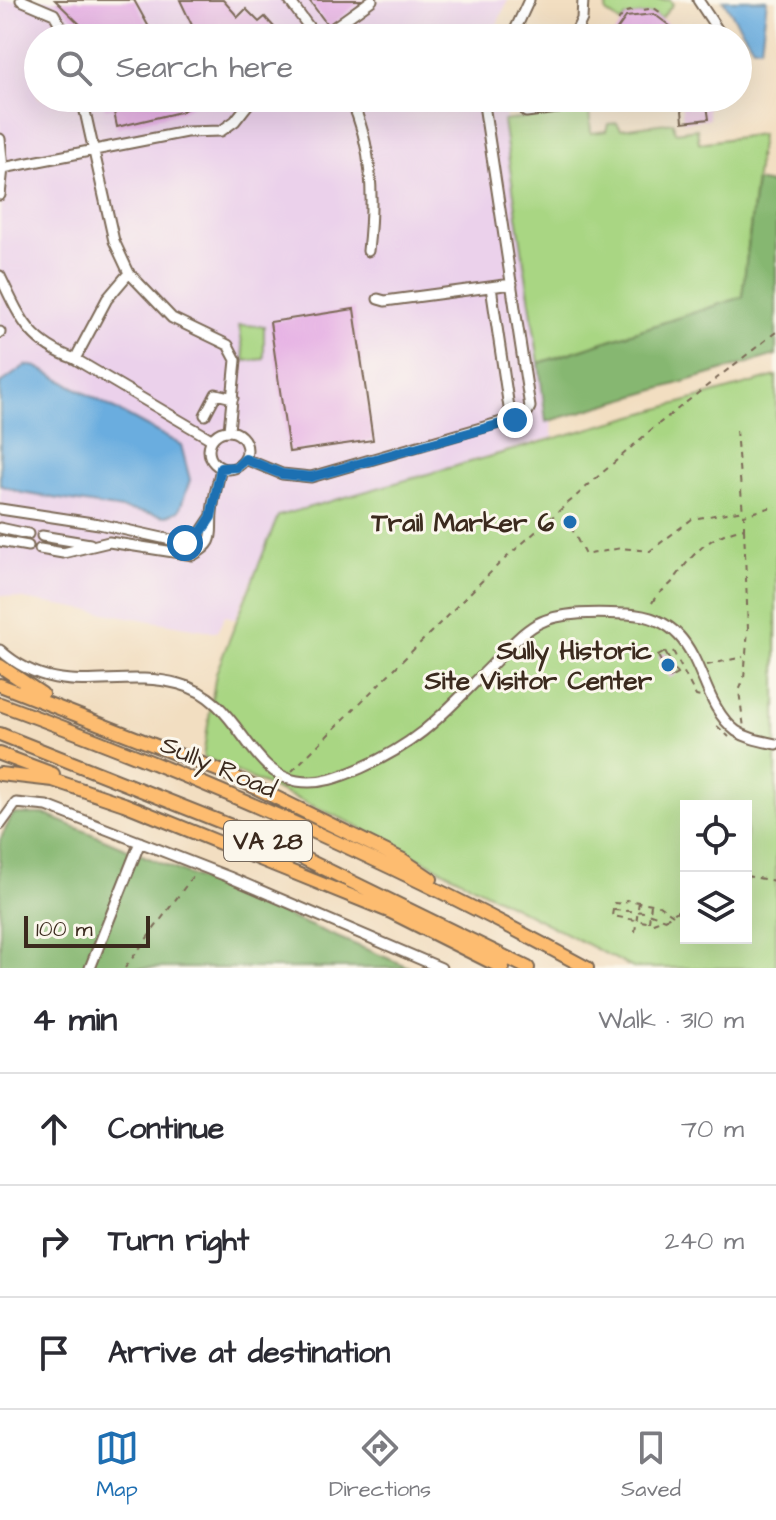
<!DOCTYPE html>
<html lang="en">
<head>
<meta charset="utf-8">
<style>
  :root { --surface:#fff; --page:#f2f2f3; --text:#2b2b33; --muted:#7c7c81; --line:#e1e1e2; --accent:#1f6fb2 }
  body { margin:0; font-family:"Architects Daughter",sans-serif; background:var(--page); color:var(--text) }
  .controls { position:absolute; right:24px; bottom:24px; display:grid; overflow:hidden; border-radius:0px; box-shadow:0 8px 32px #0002 }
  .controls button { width:72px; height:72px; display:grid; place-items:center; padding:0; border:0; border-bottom:2px solid var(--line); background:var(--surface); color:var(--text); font:40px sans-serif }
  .scale { position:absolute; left:24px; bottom:20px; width:126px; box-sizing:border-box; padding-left:8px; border:4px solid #3b2a1e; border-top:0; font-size:22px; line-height:28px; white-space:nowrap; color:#3b2a1e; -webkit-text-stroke:6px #fbf7ec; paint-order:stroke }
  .stop { position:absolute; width:24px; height:24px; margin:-18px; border:6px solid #1f6fb2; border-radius:50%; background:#fff }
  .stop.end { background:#1f6fb2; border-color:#fff; box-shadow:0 2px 8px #0008 }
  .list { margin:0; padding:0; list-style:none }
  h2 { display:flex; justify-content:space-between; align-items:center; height:104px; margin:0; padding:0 32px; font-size:34px }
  h2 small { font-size:26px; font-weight:400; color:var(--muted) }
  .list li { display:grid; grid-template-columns:52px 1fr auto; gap:24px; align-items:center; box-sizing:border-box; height:112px; padding:0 32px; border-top:2px solid var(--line) }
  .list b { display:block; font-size:30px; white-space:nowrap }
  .list em { font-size:26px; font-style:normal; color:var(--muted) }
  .icon { flex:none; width:44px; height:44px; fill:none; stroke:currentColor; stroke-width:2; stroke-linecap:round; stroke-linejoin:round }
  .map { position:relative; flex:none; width:776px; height:968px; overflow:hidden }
  .search { position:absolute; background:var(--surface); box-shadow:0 8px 32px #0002; left:24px; right:24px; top:24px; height:88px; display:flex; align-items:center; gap:20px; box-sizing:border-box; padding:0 28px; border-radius:44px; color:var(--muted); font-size:30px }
  .sheet { height:440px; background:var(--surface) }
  nav { display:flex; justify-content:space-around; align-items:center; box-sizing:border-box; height:112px; border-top:2px solid var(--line); background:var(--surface); font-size:22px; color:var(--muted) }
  nav a { display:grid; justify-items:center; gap:4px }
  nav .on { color:var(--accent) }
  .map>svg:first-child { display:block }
</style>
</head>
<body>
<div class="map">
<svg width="776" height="968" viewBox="0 0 776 968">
  <rect width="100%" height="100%" fill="#fbf7ec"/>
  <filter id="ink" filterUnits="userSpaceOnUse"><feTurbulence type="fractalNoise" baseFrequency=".0125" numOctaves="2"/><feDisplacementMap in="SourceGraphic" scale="16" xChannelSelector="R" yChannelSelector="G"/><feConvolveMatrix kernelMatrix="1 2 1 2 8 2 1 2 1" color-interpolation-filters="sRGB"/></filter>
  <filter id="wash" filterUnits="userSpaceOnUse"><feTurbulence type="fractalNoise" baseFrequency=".006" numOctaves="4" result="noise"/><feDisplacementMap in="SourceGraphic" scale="32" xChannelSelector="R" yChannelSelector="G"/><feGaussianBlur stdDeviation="1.8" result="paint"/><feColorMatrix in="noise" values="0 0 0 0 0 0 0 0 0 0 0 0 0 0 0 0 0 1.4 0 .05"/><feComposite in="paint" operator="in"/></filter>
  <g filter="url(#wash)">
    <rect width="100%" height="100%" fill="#f2dec1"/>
    <!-- built -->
    <path fill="#ebd1eb" d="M0 0H508L494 31V38H38V98H503L553 437 278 516 235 619 225 615 217 632 0 595Z"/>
    <!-- green -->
    <path fill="#a9d683" stroke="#728050" stroke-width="2" fill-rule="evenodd" d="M607 0H670L673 4 661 19 654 14 626 17 621 23 606 12Z
      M589 109 591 133 606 131 608 124 617 123 621 129 673 122 675 132 697 129 699 143 761 134 742 297 539 363 503 121Z
      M239 325 264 326V359L245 361Z
      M776 376V968H633L349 822 203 757 216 673 278 516ZM686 806H746V938H686Z"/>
    <!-- forest -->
    <path fill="#86b771" stroke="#607048" stroke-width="2" d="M756 181 776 185V355L546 422 539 363 742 297Z
      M13 814H44L411 968H0V840Z"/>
    <!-- water -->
    <path fill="#6aaddf" stroke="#526c7e" stroke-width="2" d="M723 0H767L761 47H753Z
      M26 365 37 367 181 445 190 480 179 511 166 516 22 493 0 485V384Z"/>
    <g id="blocks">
      <!-- building -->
      <path fill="#e5aee4" d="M55 0H134L155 38H94Z
        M180 0H223L238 17 246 9 259 22 265 17 284 38H198Z
        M309 0H362L329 27Z
        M654 14 674 29 675 38H611L626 17Z
        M103 98H207L180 112 117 127 113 107 105 109Z
        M681 98H706L709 119 683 122Z
        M354 309 373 440 289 452 270 322Z
        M665 652 677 674 670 678 658 656Z"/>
    </g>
  </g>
  <g filter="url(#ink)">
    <use href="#blocks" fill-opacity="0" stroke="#7b6957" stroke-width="2"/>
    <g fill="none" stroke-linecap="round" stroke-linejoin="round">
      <!-- minor casing -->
      <g stroke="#7b6957" stroke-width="13">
        <path id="minor" d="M21 0 54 14 68 38
          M289 0 317 38
          M698 0 723 38
          M516 28 539 38
          M319 38 372 0
          M517 38 516 28 529 0
          M573 38 582 19 583 0
          M350 98C373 146 374 198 368 251
          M524 98 526 112 573 106 572 98
          M355 109 380 98
          M0 139 3 168 186 132 221 131 235 121 253 98
          M0 195 3 168
          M129 273 172 318 228 345 236 360 229 430
          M0 276C20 317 28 342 75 359L211 439
          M491 287 511 421
          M378 299 385 301 512 284
          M0 332V333
          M75 359 107 299 129 273 114 241 82 98
          M205 415 216 394 233 398
          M209 450a19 19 0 1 1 38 0a19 19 0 1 1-38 0Z
          M245 459 282 474 311 477 526 415 530 407 483 98
          M0 509 99 524 185 543 195 541 211 517
          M0 528 28 534
          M42 536 90 544
          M0 541 28 546
          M40 549 63 553 109 542 193 555C217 542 210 535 212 513 213 498 218 483 221 468
          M0 650C59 703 115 667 179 684 240 699 246 772 297 781 320 785 340 777 361 768 420 742 443 714 488 669 503 654 518 635 537 624 561 611 601 613 627 614 708 618 692 697 736 731 748 739 762 741 776 744
          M0 825 16 803 47 806 229 877 441 968
          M90 968 140 842"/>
      </g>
      <!-- highway casing -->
      <g stroke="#7b6957" stroke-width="16">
        <path id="highway" d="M0 666 42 694
          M0 685 228 774 403 860 431 879
          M0 704C202 778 398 864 587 968
          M0 734 264 839 528 968
          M0 754 53 774
          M0 774 53 780 124 804 391 912 503 968"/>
      </g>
      <!-- path -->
      <path stroke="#7b6957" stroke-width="2" stroke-dasharray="6 6" stroke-linecap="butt" d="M643 10 654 8 664 15
        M618 21 625 12 636 10
        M736 430 743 514
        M571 527 585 555 621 548 650 551 692 519 743 510
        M744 528 748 629 744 679 739 691 744 728
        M652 603C658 591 666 590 674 580 694 552 708 536 744 528V515L776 506
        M673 651 696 696 701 697
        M707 665 743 657
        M717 726 729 737
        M292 771 499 564 652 429 776 332
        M746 876 776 881
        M614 910 645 912 665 919
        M673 915 659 905 626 900 625 904 614 903 612 916 653 923 669 917 686 905
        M649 922 651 904
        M635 932 639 901
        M125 968 196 872"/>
      <!-- minor -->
      <use href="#minor" stroke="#fff" stroke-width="9"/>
      <!-- highway -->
      <use href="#highway" stroke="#fdbc70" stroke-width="12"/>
    </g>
  </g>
  <g fill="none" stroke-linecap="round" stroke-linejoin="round" filter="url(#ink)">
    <!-- route -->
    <path stroke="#1f6fb2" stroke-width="10" d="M185 543 195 541 211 517 221 468 237 467 245 459 282 474 311 477 515 420"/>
  </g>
  <!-- markers -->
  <g fill="#1f6fb2" stroke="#fbf7ec" stroke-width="3">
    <circle cx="570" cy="522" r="8"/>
    <circle cx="668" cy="665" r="8"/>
  </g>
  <g text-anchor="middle" stroke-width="6" stroke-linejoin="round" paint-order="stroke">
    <!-- shield labels -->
    <rect fill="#fbf7ec" stroke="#75685c" stroke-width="2" x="224" y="821" width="88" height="40" rx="6"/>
    <g font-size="24" font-weight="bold" fill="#3b2a1e">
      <text x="268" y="849">VA 28</text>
    </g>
    <!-- poi labels -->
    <g font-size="26" font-weight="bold" fill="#3b2a1e" stroke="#fbf7ec" text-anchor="end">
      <text x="554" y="531">Trail Marker 6</text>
      <text x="652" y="659">Sully Historic<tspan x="652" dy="30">Site Visitor Center</tspan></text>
    </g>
    <!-- street labels -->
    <g font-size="26" fill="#3b2a1e" stroke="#fbf7ec">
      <text transform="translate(219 766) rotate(23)" y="9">Sully Road</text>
    </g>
  </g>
</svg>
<div class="controls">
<button><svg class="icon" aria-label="locate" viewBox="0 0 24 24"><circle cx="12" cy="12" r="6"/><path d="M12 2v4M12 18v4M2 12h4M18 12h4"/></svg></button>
<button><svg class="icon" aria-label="layers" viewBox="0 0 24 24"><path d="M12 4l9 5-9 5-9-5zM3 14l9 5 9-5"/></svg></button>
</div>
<div class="scale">100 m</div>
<div class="stop" style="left:185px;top:543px"></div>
<div class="stop end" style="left:515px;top:420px"></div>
<div class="search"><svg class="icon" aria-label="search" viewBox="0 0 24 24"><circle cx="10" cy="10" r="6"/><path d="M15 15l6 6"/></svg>Search here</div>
</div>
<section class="sheet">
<h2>4 min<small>Walk · 310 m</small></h2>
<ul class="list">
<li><svg class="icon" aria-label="ahead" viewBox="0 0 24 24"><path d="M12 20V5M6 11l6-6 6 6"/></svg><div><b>Continue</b></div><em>70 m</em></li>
<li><svg class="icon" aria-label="right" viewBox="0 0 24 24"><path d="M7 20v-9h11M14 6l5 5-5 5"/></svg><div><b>Turn right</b></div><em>240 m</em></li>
<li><svg class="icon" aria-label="arrive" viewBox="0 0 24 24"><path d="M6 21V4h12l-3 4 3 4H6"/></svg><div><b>Arrive at destination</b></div></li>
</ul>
</section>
<nav>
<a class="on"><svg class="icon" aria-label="map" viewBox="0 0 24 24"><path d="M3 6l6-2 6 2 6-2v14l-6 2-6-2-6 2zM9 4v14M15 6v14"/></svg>Map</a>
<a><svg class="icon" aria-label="directions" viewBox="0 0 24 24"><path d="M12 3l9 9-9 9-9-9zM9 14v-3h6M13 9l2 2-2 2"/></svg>Directions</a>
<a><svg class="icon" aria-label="saved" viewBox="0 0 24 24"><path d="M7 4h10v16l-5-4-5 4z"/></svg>Saved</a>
</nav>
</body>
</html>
